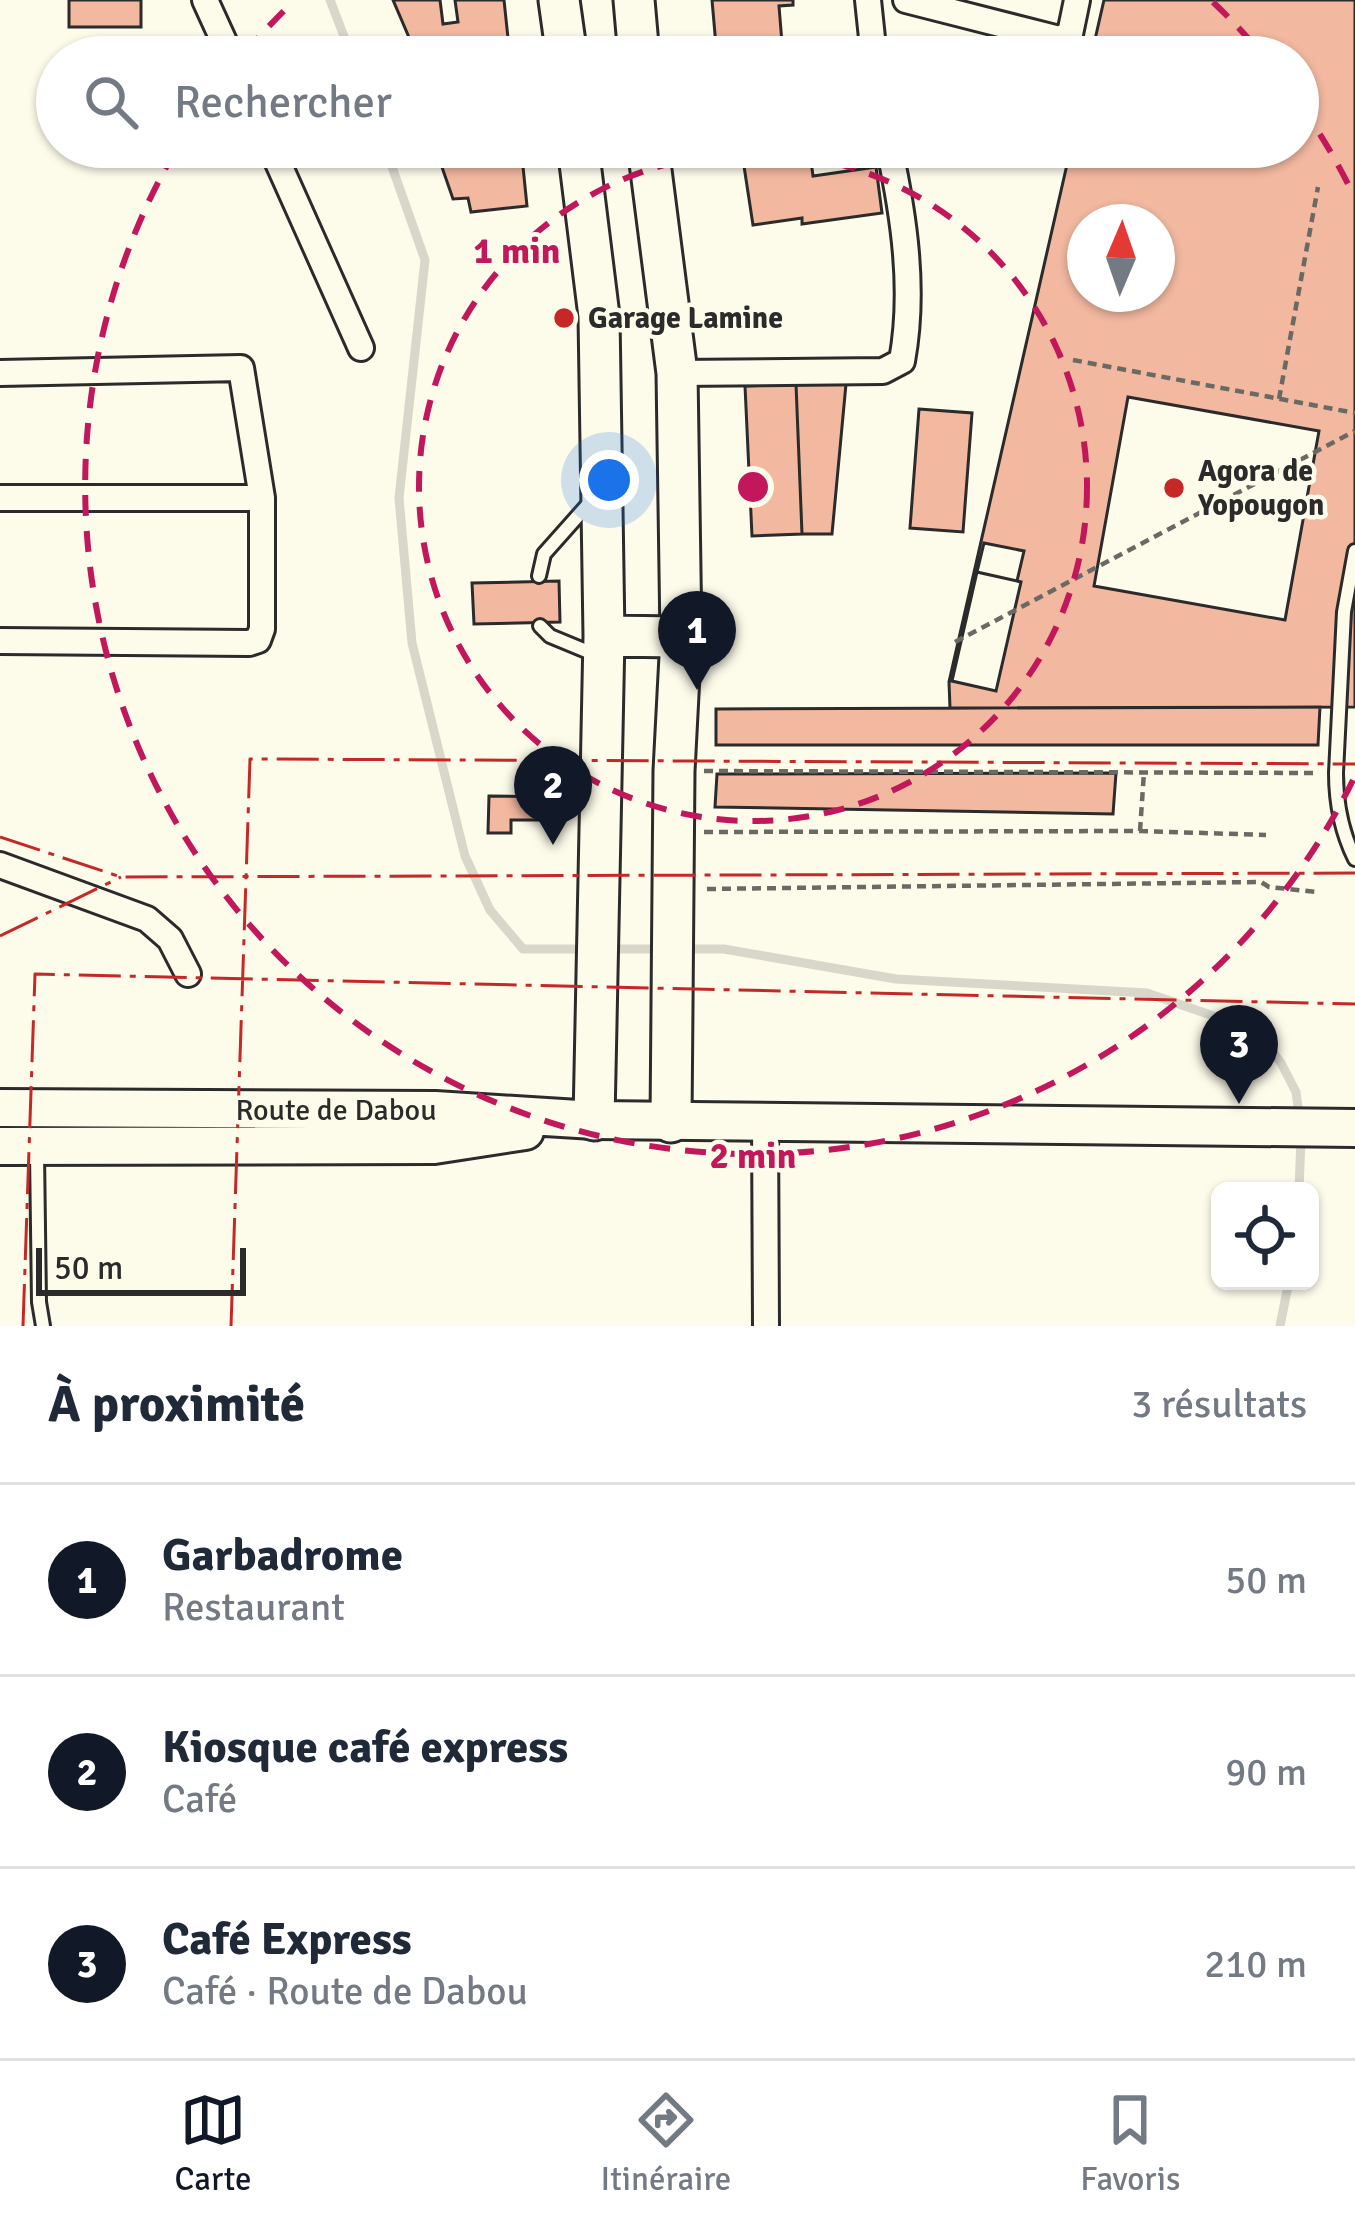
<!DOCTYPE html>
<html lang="fr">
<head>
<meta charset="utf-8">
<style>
  :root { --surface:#fff; --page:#f2f2f3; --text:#1f2937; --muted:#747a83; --line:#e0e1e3; --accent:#111827 }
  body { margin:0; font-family:Signika,sans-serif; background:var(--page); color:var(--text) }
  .controls { position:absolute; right:36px; bottom:36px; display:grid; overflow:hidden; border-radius:18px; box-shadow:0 3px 9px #0004 }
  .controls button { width:108px; height:108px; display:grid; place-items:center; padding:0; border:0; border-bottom:3px solid var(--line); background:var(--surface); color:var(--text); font:60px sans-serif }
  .compass { position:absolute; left:1067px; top:204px; width:108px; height:108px; border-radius:50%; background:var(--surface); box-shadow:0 3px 9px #0004; rotate:2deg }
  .scale { position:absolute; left:36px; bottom:30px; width:210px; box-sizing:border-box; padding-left:12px; border:6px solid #2b2b2b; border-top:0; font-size:33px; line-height:42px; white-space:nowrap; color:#2b2b2b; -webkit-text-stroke:9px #fdfbea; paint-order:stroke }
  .you { position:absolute; left:609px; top:480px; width:42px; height:42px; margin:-30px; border:9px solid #fff; border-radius:50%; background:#1a73e8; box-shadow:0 0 0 18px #1a73e833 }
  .badge { display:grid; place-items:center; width:78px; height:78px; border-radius:50%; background:var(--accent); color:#fff; font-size:39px; font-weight:700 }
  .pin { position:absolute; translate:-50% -99px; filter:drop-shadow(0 3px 6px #0008) }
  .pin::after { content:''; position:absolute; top:63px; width:42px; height:36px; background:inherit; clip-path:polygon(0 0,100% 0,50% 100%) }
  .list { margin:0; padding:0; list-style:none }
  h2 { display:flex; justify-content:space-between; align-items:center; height:156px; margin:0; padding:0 48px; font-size:51px }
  h2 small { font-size:39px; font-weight:400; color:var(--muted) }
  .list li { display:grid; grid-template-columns:78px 1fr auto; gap:36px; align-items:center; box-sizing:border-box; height:192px; padding:0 48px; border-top:3px solid var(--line) }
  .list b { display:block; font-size:45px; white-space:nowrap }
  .list p { margin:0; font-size:39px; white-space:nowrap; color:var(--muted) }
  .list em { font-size:39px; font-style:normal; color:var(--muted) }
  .icon { flex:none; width:66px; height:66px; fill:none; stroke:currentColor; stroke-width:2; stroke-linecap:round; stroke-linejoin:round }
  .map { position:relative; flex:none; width:1355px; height:1326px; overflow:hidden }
  .search { position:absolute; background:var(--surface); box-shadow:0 3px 9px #0004; left:36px; right:36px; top:36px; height:132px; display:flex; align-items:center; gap:30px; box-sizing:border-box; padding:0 42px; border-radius:66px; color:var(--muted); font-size:45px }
  .sheet { height:732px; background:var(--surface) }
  nav { display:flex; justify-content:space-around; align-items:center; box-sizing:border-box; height:168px; border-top:3px solid var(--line); background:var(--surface); font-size:33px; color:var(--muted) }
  nav a { display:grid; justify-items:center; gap:6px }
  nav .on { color:var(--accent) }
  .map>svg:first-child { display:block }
</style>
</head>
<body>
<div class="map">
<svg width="1355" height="1326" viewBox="0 0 1355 1326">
  <rect width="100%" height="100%" fill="#fdfbea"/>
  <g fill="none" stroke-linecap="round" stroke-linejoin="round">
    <!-- stream -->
    <path stroke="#d8d7c9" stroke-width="9" d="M330 0 352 57
      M385 147 425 260 399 498 412 643 465 856 490 910 523 949H589
      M606 949H661
      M684 949H724L896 979 1147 993 1257 1031 1281 1063 1296 1092 1300 1122
      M1299 1191 1301 1138
      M1280 1326 1289 1281"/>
  </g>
  <!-- building -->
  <path fill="#f2b8a0" stroke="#2b2b2b" stroke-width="3" fill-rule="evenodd" d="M69 0H141V27H69Z
    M393 0H440L443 24 458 22 455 0H504L510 57H425L423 47 414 49Z
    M712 0H793V5L779 6 783 55 809 53 808 42 838 39 840 57H717Z
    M1104 0H1355V707L950 708 949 682 1071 147H1298V57H1091ZM1085 222H1157V294H1085Z
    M435 147H458L459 153 475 151 474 147H521L527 206 471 212 468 198 453 199Z
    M797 147 799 163 811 161 813 176 876 167 882 213 802 224V218L753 225 742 153Z
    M796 384 802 534 752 536 745 386Z
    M796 384H846L832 534H802Z
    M1128 397 1319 431 1285 620 1094 586Z
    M919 409 972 413 963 532 910 528Z
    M984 543 1024 551 1017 581 977 572Z
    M977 572 1021 582 996 691 952 681Z
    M559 581 560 622 474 624 472 583Z
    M1320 707 1318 745H716V709Z
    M1116 773 1113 814 715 807 717 774Z
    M489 796 552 797 551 820H511V833H488Z"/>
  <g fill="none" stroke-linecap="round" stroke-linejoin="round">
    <!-- lane casing -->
    <g stroke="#2b2b2b" stroke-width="18">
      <path id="lane" d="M1355 551 1344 612 1336 773C1336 804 1341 831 1355 859
        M539 576 544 554 592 500
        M540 626 550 636 596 655
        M37 1153 39 1302 43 1326"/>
    </g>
    <!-- street casing -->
    <g stroke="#2b2b2b" stroke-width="30">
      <path id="street" d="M205 0 231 57
        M868 0 874 57
        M906 0 1059 39 1070 34 1077 0
        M271 147 361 348
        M0 373 241 368 262 498V629L258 640 249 643 0 641
        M677 373 883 371 902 361C915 290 904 217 889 147
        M0 498H262
        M0 865 147 919 170 939 188 974
        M765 1119 766 1326"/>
    </g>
    <!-- secondary casing -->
    <g stroke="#2b2b2b" stroke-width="42">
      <path id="secondary" d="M0 1108 435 1110 594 1120 1355 1128
        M0 1146 434 1145 525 1131"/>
    </g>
    <!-- primary casing -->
    <g stroke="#2b2b2b" stroke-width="45">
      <path id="primary" d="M559 0 567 57
        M634 0 639 57
        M578 147 599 316 604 636 594 1120
        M648 147 677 373 681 637 674 771 671 1122
        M604 636 681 637"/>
    </g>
    <!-- path -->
    <path stroke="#6a6964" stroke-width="4.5" stroke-dasharray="9 6" stroke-linecap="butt" d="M1073 360 1355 413
      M1279 399 1318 187
      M955 642 1355 431
      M704 771 1317 773
      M1140 831 1144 772
      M704 832 1140 831 1266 835
      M707 889 1261 882 1269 887 1317 892"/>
    <!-- lane -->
    <use href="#lane" stroke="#fdfbea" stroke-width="12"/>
    <!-- street -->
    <use href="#street" stroke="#fdfbea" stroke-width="24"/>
    <!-- secondary -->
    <use href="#secondary" stroke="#fdfbea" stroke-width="36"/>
    <!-- primary -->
    <use href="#primary" stroke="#fdfbea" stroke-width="39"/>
    <!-- power -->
    <path stroke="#c62828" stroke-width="3" stroke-dasharray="42 9 6 9" stroke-linecap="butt" d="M0 837 121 877 1355 873
      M0 936 121 877
      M23 1326 35 974 1355 1004
      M231 1326 250 759 1355 764"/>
  </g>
  <!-- distance rings -->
  <g fill="none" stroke="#c2185b" stroke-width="6" stroke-dasharray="21 15">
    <circle cx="753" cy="487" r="334"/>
    <path d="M1353 780A668 668 0 1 1 177 148M245 53A668 668 0 0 1 293 2M1213 2A668 668 0 0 1 1261 53M1300 104A668 668 0 0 1 1353 194"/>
  </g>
  <!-- markers -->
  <g fill="#c62828" stroke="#fdfbea" stroke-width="4.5">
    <circle cx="564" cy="318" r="12"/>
    <circle cx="1174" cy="488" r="12"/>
  </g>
  <g text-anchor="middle" stroke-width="9" stroke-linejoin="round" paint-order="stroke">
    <!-- poi labels -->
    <g font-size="30" font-weight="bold" fill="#2b2b2b" stroke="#fdfbea" text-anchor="start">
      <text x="588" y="328">Garage Lamine</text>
      <text x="1198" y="481">Agora de<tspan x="1198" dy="34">Yopougon</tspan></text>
    </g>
    <!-- street labels -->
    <g font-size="30" fill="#2b2b2b" stroke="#fdfbea">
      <text x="336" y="1120">Route de Dabou</text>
    </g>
  </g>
  <circle cx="753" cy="487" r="18" fill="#c2185b" stroke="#fdfbea" stroke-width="6"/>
  <g font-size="36" text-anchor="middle" font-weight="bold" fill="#c2185b" stroke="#fdfbea" stroke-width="9" stroke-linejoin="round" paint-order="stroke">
    <text x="517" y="263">1 min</text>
    <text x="753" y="1168">2 min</text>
  </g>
</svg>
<div class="controls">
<button><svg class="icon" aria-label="locate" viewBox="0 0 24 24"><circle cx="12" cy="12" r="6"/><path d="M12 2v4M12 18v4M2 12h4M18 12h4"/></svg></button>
</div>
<svg class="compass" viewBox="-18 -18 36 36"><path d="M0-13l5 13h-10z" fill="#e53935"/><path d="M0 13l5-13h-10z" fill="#747a83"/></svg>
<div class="scale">50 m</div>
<div class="you"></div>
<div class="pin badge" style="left:697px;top:690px">1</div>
<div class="pin badge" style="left:553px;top:845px">2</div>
<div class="pin badge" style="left:1239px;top:1104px">3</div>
<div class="search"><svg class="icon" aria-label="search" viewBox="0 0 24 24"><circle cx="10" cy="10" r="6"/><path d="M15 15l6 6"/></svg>Rechercher</div>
</div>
<section class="sheet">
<h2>À proximité<small>3 résultats</small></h2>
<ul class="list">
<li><span class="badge">1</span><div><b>Garbadrome</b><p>Restaurant</p></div><em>50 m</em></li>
<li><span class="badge">2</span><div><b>Kiosque café express</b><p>Café</p></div><em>90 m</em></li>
<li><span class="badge">3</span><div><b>Café Express</b><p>Café · Route de Dabou</p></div><em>210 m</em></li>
</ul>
</section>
<nav>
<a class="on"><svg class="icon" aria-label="map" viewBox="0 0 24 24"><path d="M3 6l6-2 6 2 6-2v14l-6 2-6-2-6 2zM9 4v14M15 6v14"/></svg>Carte</a>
<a><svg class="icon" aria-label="directions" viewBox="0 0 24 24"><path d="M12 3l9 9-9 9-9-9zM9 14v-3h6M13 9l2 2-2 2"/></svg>Itinéraire</a>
<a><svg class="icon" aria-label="saved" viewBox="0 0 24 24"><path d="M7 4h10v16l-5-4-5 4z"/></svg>Favoris</a>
</nav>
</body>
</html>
